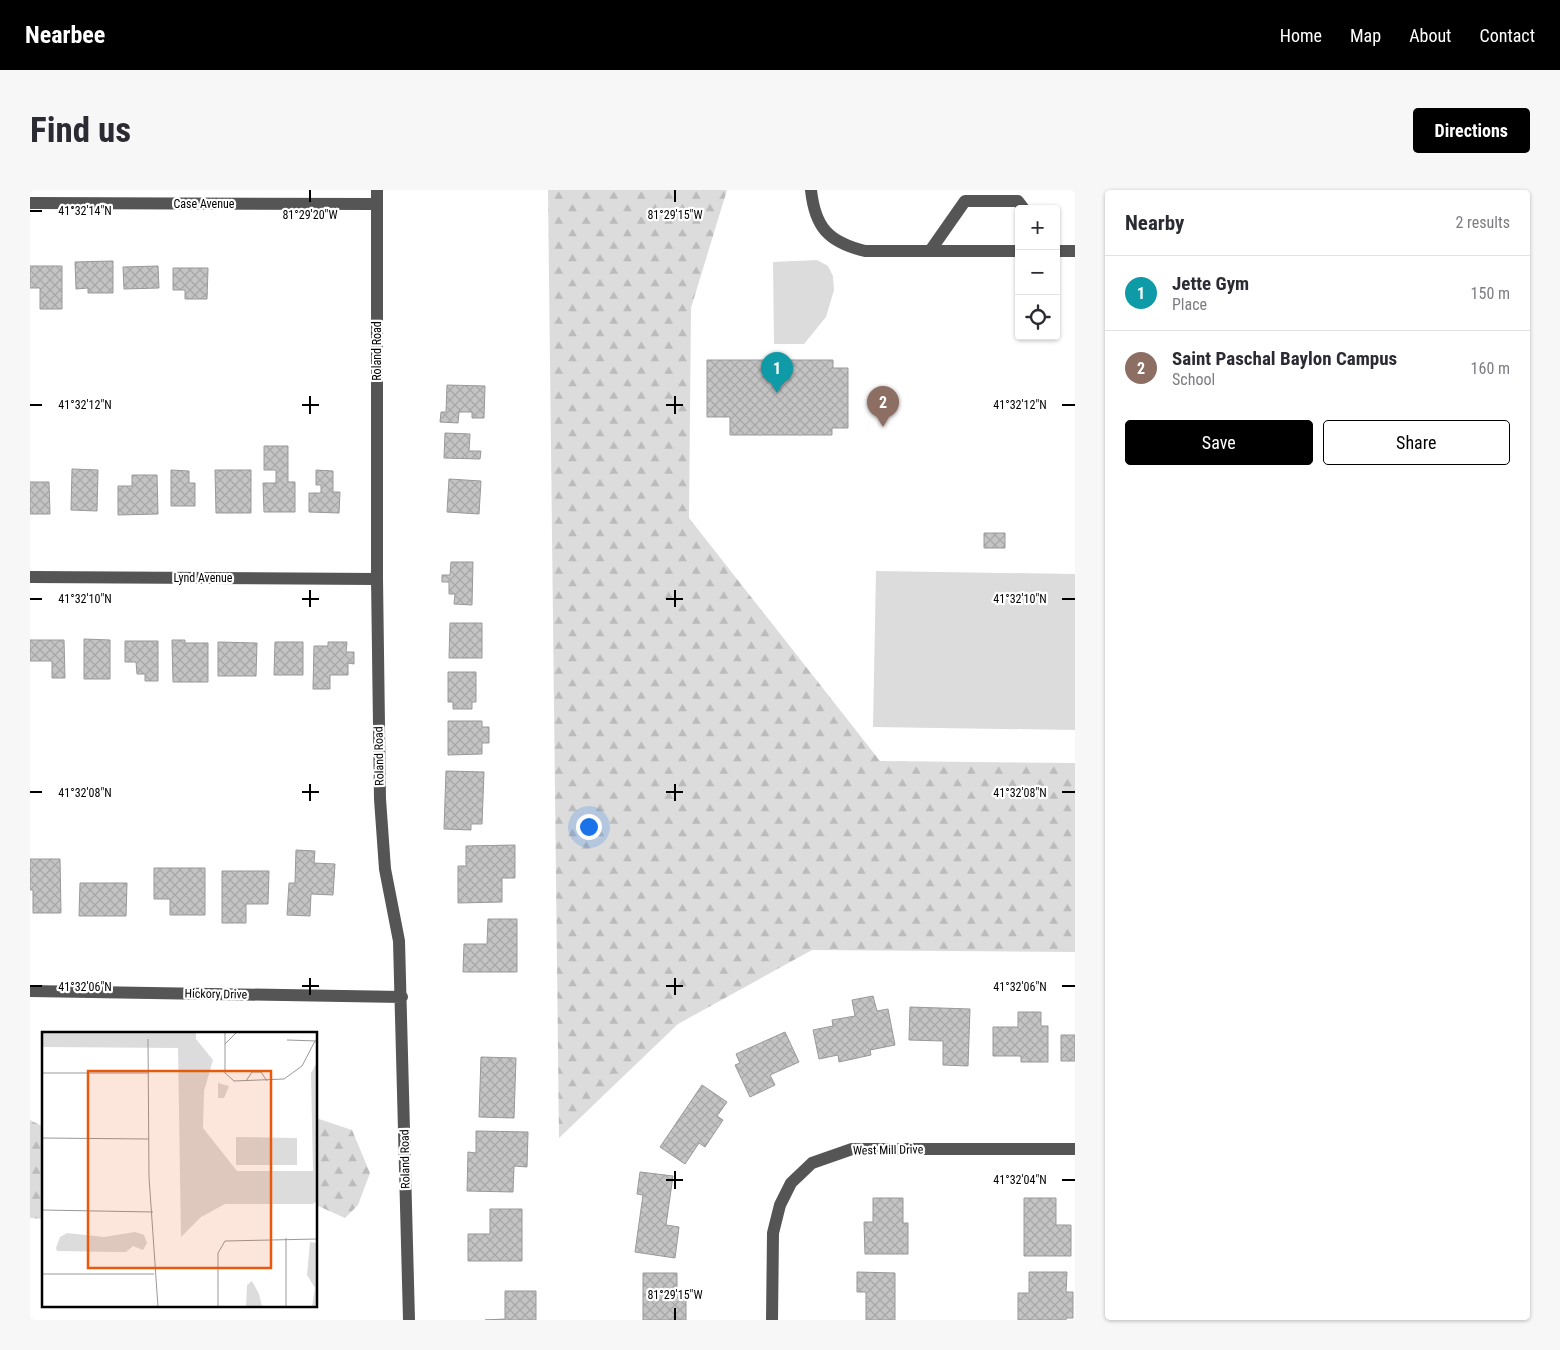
<!DOCTYPE html>
<html lang="en">
<head>
<meta charset="utf-8">
<style>
  :root { --surface:#fff; --page:#f7f7f7; --text:#2b2b33; --muted:#7c7c81; --line:#e1e1e2; --accent:#000 }
  body { margin:0; font-family:"Roboto Condensed",sans-serif; background:var(--page); color:var(--text) }
  .controls { position:absolute; right:15px; top:15px; display:grid; overflow:hidden; border-radius:5px; box-shadow:0 1px 4px #0004 }
  .controls button { width:45px; height:45px; display:grid; place-items:center; padding:0; border:0; border-bottom:1px solid var(--line); background:var(--surface); color:var(--text); font:25px sans-serif }
  .you { position:absolute; left:558px; top:636px; width:18px; height:18px; margin:-12px; border:4px solid #fff; border-radius:50%; background:#1a73e8; box-shadow:0 0 0 8px #1a73e833 }
  .badge { display:grid; place-items:center; width:32px; height:32px; border-radius:50%; background:var(--accent); color:#fff; font-size:16px; font-weight:700 }
  .pin { position:absolute; translate:-50% -41px; filter:drop-shadow(0 1px 2px #0008) }
  .pin::after { content:''; position:absolute; top:26px; width:18px; height:15px; background:inherit; clip-path:polygon(0 0,100% 0,50% 100%) }
  .list { margin:0; padding:0; list-style:none }
  h2 { display:flex; justify-content:space-between; align-items:center; height:65px; margin:0; padding:0 20px; font-size:21px }
  h2 small { font-size:16px; font-weight:400; color:var(--muted) }
  .list li { display:grid; grid-template-columns:32px 1fr auto; gap:15px; align-items:center; box-sizing:border-box; height:75px; padding:0 20px; border-top:1px solid var(--line) }
  .list b { display:block; font-size:19px; white-space:nowrap }
  .list p { margin:0; font-size:16px; white-space:nowrap; color:var(--muted) }
  .list em { font-size:16px; font-style:normal; color:var(--muted) }
  .actions { display:flex; gap:10px; padding:15px 20px }
  .actions a { flex:1; padding:11px 0; border:1px solid var(--accent); border-radius:5px; text-align:center; font-size:18px; color:var(--accent) }
  .actions .main { background:var(--accent); color:#fff }
  .icon { flex:none; width:28px; height:28px; fill:none; stroke:currentColor; stroke-width:2; stroke-linecap:round; stroke-linejoin:round }
  .map { position:relative; flex:none; width:1045px; height:1130px; overflow:hidden; border-radius:5px }
  header { display:flex; align-items:center; gap:30px; box-sizing:border-box; height:70px; padding:0 25px; background:var(--accent); color:#fff }
  header strong { font-size:24px }
  nav { display:flex; gap:28px; margin-inline-start:auto; font-size:18px }
  .intro { display:flex; align-items:center; justify-content:space-between; box-sizing:border-box; height:120px; padding:0 30px }
  h1 { margin:0; font-size:35px }
  .button { padding:12px 22px; border-radius:5px; background:var(--accent); color:#fff; font-size:18px; font-weight:700 }
  main { display:flex; gap:30px; padding:0 30px }
  aside { flex:1; background:var(--surface); border-radius:5px; box-shadow:0 1px 4px #0004 }
  .map>svg:first-child { display:block }
</style>
</head>
<body>
<header>
<strong>Nearbee</strong>
<nav><a>Home</a><a>Map</a><a>About</a><a>Contact</a></nav>
</header>
<div class="intro"><h1>Find us</h1><a class="button">Directions</a></div>
<main>
<div class="map">
<svg width="1045" height="1130" viewBox="0 0 1045 1130">
  <defs>
    <pattern id="forest-firs" width="22" height="20" patternUnits="userSpaceOnUse" patternTransform="scale(1.25)"><rect width="22" height="20" fill="#dcdcdc"/><path d="M5 1l3.5 6h-7zM16 11l3.5 6h-7z" fill="#bbb"/></pattern>
    <pattern id="building-cross-hatch" width="8" height="8" patternUnits="userSpaceOnUse" patternTransform="scale(1.25)"><rect width="8" height="8" fill="#c4c4c4"/><path d="M0 0l8 8M0 8l8-8" fill="none" stroke="#a7a7a7"/></pattern>
  </defs>
  <rect width="100%" height="100%" fill="#fff"/>
  <!-- green -->
  <path fill="#dcdcdc" d="M787 70 798 76 803 86 804 100 796 127 774 154H744L743 72Z
    M846 381 1045 384V540L843 537Z"/>
  <!-- forest -->
  <path fill="url(#forest-firs)" d="M518 0H697L661 118 659 328 850 571 1045 573V762L782 760 648 834 529 948Z
    M286 928 322 940 340 983 328 1015 315 1028 286 1015Z
    M0 930 14 937V1029L0 1028Z"/>
  <!-- building -->
  <path fill="url(#building-cross-hatch)" stroke="#999" d="M83 71V103H58V98L46 99 45 72Z
    M0 76H32V119H10V98H0Z
    M128 76 129 98 94 99 93 77Z
    M143 78H178L177 109H155V100H143Z
    M677 170H803V178H818V238H802V245H700V227H677Z
    M417 195 455 196 454 228H442V222H429L428 233 410 232 411 222H416Z
    M415 243 440 244 439 261H451L450 269 414 268Z
    M234 256H258V292H265V322H234L233 293H246V280H234Z
    M42 279 68 280 67 321 41 320Z
    M141 280 159 281V293H165V316H141Z
    M185 280H221V323H186Z
    M286 280 303 281V302H310L309 323 279 322V303H291V295H286Z
    M102 285H127L128 324 88 325V296H102Z
    M419 289 451 291 449 324 417 322Z
    M0 292H19L20 324H0Z
    M954 343H975V358H954Z
    M421 372H443L442 415 424 414 425 404H419V392H412V385H420Z
    M420 433H452V468H419Z
    M54 449 80 450V489H54Z
    M0 450H34L35 488H22V471H0Z
    M142 450H155V453H178V492H143Z
    M95 451H128V491H115V484H107L106 472H95Z
    M188 452 227 453 226 486H188Z
    M245 452H273V485H244Z
    M298 452H317L316 462H324V474L318 473V485H300V499H283L284 456H298Z
    M418 482H446V512H442V519H423V512H418Z
    M418 531H452V537H459V553H452V564L418 565Z
    M416 581 454 582 452 634H441V640L414 639Z
    M485 655V688H472V712L428 713V676H436V656Z
    M266 660 285 661 284 673 305 674 303 705 281 704 280 726 257 725 259 693H265Z
    M0 669H30L31 723H3V700H0Z
    M124 678H175V725H140V709H124Z
    M192 681H239L238 714H216V733H192Z
    M50 693H97L96 726H49Z
    M458 729H487V782H433L434 754H457Z
    M843 806 847 821 858 819 865 855 840 860 841 865 809 872 808 865 789 869 783 840 803 836 802 830 825 826 822 810Z
    M880 817 940 819 938 876 913 875V851L879 850Z
    M988 822H1011V836H1018V872H991V866H963V837H988Z
    M755 842 769 872 740 885 745 895 720 907 705 875 710 873 706 864Z
    M1031 845H1045V871H1031Z
    M451 867 486 868 484 928 449 927Z
    M672 895 697 912 687 926 693 930 675 957 669 953 655 974 630 957Z
    M446 941 498 942 497 977 484 976 483 1002 437 1001 438 962 446 963Z
    M610 982 643 986 636 1035 649 1037 645 1068 605 1062 613 1005 607 1004Z
    M843 1008H873V1033H878V1064H835L834 1032H843Z
    M994 1008H1026V1035H1041V1066H994Z
    M460 1019H492V1071H438V1044H460Z
    M827 1082 865 1083V1130H836V1102H827Z
    M999 1082H1037L1036 1102H1043V1128H1036V1130H988V1103H999Z
    M613 1083H647V1100H656V1130H613Z
    M475 1101H506V1130H455L475 1129Z"/>
  <g fill="none" stroke-linecap="round" stroke-linejoin="round">
    <!-- minor -->
    <path stroke="#555" stroke-width="12" d="M347 0V389L350 609 355 679 369 751 379 1130
      M781 0C785 37 798 52 835 61H989
      M0 13 347 14
      M900 61 935 11H988L994 19
      M1026 61H1045
      M0 387 347 389
      M0 801 372 807
      M742 1130 743 1043 750 1015 761 993 782 973 822 959H1045"/>
  </g>
  <!-- ticks -->
  <path fill="none" stroke="#000" stroke-width="2" d="M280 0V12M645 0V12M0 21H12M280 206V224M645 206V224M0 215H12M272 215H289M636 215H653M1032 215H1045M280 400V417M645 400V417M0 409H12M272 409H289M636 409H653M1032 409H1045M280 594V611M645 594V611M0 602H12M272 602H289M636 602H653M1032 602H1045M280 788V805M645 788V805M0 796H12M272 796H289M636 796H653M1032 796H1045M645 981V999M636 990H653M1032 990H1045M645 1118V1130"/>
  <g text-anchor="middle" stroke-width="4.5" stroke-linejoin="round" paint-order="stroke">
    <!-- street labels -->
    <g font-size="12" fill="#000" stroke="#fff">
      <text x="174" y="18">Case Avenue</text>
      <text transform="translate(347 161) rotate(-90)" y="4">Roland Road</text>
      <text x="173" y="392">Lynd Avenue</text>
      <text transform="translate(349 566) rotate(-91)" y="4">Roland Road</text>
      <text transform="translate(186 804) rotate(1)" y="4">Hickory Drive</text>
      <text transform="translate(858 960) rotate(-1)" y="4">West Mill Drive</text>
      <text transform="translate(375 969) rotate(-91)" y="4">Roland Road</text>
    </g>
  </g>
  <!-- overview -->
  <g transform="translate(12 842)">
    <rect width="275" height="275" fill="#fff"/>
    <path d="M176 51 187 54 182 66H176ZM194 105 255 106V133H194Z" fill="#dcdcdc"/>
    <path d="M0 0H154V7L171 28 162 59 161 96 195 139H271L269 41 275 30V169L271 172H183L159 185 139 205 136 16 0 15ZM93 200 102 203 105 211 101 218 91 214 84 220H74L15 219 14 216 18 205 25 201 62 205ZM268 210 275 211V275H270L273 256 265 243ZM210 249 217 262 220 275H204L205 253Z" fill="#dcdcdc"/>
    <path fill="none" stroke="#999" stroke-width="1" d="M183 0V41L192 49 242 47 260 34 273 9M106 7 107 145 116 275M245 8 275 9M183 12 195 0M0 41H107M204 49 210 40H219L225 49M0 106 107 107M0 178 111 180M244 206V275M0 242H112M176 275V221L183 209 275 207"/>
    <path fill="#e8590c" fill-opacity="0.15" stroke="#e8590c" stroke-width="2.5" d="M46 39H229V236H46Z"/>
    <rect width="275" height="275" fill="none" stroke="#000" stroke-width="2.5"/>
  </g>
  <g font-size="12" text-anchor="middle" fill="#000" stroke="#fff" stroke-width="4.5" stroke-linejoin="round" paint-order="stroke">
    <text x="55" y="25">41°32'14"N</text>
    <text x="280" y="29">81°29'20"W</text>
    <text x="645" y="29">81°29'15"W</text>
    <text x="55" y="219">41°32'12"N</text>
    <text x="990" y="219">41°32'12"N</text>
    <text x="55" y="413">41°32'10"N</text>
    <text x="990" y="413">41°32'10"N</text>
    <text x="55" y="607">41°32'08"N</text>
    <text x="990" y="607">41°32'08"N</text>
    <text x="55" y="801">41°32'06"N</text>
    <text x="990" y="801">41°32'06"N</text>
    <text x="990" y="994">41°32'04"N</text>
    <text x="645" y="1109">81°29'15"W</text>
  </g>
</svg>
<div class="controls">
<button>+</button>
<button>−</button>
<button><svg class="icon" aria-label="locate" viewBox="0 0 24 24"><circle cx="12" cy="12" r="6"/><path d="M12 2v4M12 18v4M2 12h4M18 12h4"/></svg></button>
</div>
<div class="you"></div>
<div class="pin badge" style="left:747px;top:203px;background:#0f9aa8">1</div>
<div class="pin badge" style="left:853px;top:237px;background:#8d6e63">2</div>
</div>
<aside>
<h2>Nearby<small>2 results</small></h2>
<ul class="list">
<li><span class="badge" style="background:#0f9aa8">1</span><div><b>Jette Gym</b><p>Place</p></div><em>150 m</em></li>
<li><span class="badge" style="background:#8d6e63">2</span><div><b>Saint Paschal Baylon Campus</b><p>School</p></div><em>160 m</em></li>
</ul>
<div class="actions"><a class="main">Save</a><a>Share</a></div>
</aside>
</main>
</body>
</html>
